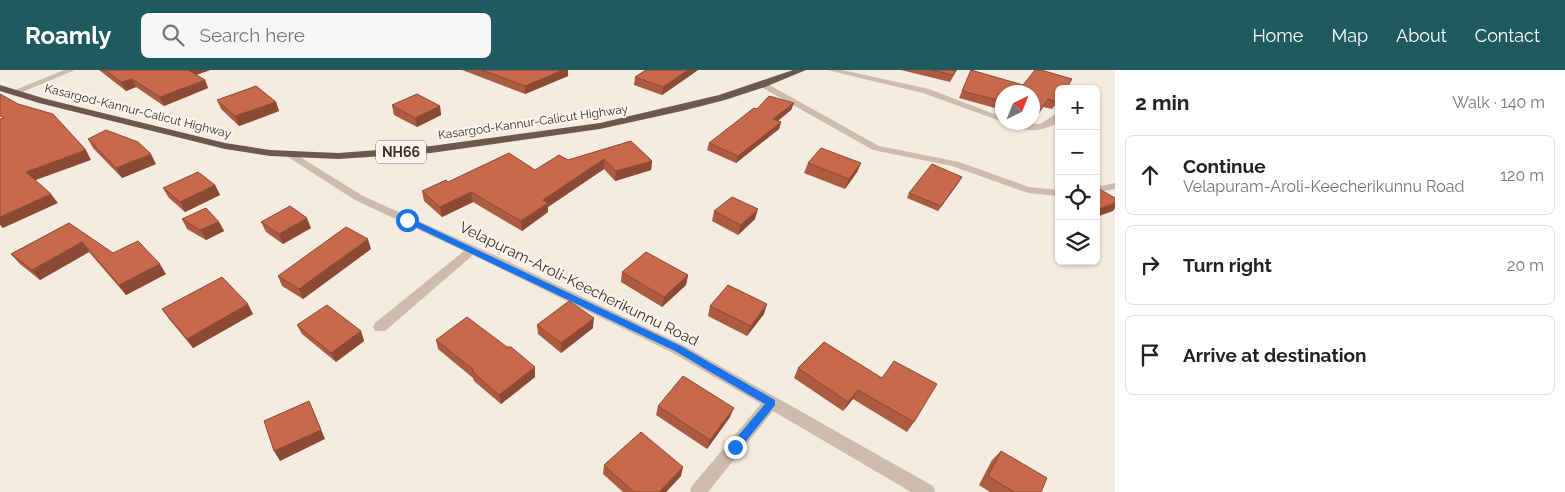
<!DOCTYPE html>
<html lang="en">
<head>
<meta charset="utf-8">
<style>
  :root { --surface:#fff; --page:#f6f6f6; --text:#222; --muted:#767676; --line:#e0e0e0; --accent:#1f5a5e }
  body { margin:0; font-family:Raleway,sans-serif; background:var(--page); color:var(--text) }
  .controls { position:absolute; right:15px; top:15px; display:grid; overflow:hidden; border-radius:8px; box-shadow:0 1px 4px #0004 }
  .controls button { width:45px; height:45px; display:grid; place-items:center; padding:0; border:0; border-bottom:1px solid var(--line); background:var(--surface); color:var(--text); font:25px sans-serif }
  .compass { position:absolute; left:995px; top:15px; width:45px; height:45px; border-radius:50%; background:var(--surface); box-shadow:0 1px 4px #0004; rotate:43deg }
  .stop { position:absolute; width:15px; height:15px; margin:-11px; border:4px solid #1a73e8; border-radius:50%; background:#fff }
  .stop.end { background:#1a73e8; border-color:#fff; box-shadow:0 1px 5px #0008 }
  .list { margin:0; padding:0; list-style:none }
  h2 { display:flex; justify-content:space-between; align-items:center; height:65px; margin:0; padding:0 20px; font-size:21px }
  h2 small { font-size:16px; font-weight:400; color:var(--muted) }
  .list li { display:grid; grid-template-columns:32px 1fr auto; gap:15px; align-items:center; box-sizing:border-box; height:80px; margin:0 10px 10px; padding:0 10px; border:1px solid var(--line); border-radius:8px }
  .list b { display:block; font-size:19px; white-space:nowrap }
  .list p { margin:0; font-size:16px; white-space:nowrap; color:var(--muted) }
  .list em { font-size:16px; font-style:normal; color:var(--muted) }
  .icon { flex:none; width:28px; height:28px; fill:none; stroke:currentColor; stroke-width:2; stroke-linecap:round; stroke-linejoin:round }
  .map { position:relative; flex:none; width:1115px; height:422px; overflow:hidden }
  header { display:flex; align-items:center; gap:30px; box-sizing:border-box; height:70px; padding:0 25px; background:var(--accent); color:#fff }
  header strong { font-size:24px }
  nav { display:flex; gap:28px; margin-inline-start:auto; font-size:18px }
  .search { width:350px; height:45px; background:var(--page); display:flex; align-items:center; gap:12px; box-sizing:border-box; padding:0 18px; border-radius:8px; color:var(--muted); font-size:19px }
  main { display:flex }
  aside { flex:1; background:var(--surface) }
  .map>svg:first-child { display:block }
</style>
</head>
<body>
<header>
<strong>Roamly</strong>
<div class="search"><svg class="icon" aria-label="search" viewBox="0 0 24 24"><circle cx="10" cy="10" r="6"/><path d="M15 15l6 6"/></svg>Search here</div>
<nav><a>Home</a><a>Map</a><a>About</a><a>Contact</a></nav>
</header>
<main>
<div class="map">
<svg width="1115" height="422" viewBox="0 0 1115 422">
  <rect width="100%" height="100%" fill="#f4ebe1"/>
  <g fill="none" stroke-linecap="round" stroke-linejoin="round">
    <!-- minor -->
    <path fill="#cdbbac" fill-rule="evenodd" d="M64 0H75L15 25 8 23Z
      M827 0H842L929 19 1002 47 1003 52 923 23Z
      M764 12 879 76 959 92 1029 117 1059 120V126L1028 123 952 96 873 80 761 17 760 15Z
      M1059 42V51C1045 63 1020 63 1005 52L1040 54Z
      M292 82 363 126 503 189 683 275 933 416 935 422H911L773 341 708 422H690L692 416 761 334 673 283 473 185 385 261H375L373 257 375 253 464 181 355 130 288 87 287 85Z
      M1115 113V119L1096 123V117Z"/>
    <!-- trunk -->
    <path fill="#6c584f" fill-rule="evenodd" d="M793 0H806L765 17 725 30 682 41 600 59 431 83 338 89 270 86 225 79 39 33 0 21V15L46 29 225 73 270 80 338 83 431 76 600 53 719 25Z"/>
  </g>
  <!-- wall -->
  <path fill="#ac5a40" d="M99 0H210L196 5 205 10 208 18 164 36 136 17 126 21Z
    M462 0H568V6L525 24Z
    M646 0H698L662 25 634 15 635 7Z
    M901 0H957L950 12Z
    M971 0 1059 30 1052 39 1043 37 1033 52 1032 22H1002V40L959 28Z
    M217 30 276 32 279 41 239 56 221 39Z
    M794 33 791 40 778 51 781 52 779 59 736 93 707 80 709 73 757 39Z
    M392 35 440 36 441 45 417 57 394 45Z
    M88 69 156 94 122 108 93 78Z
    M631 71 652 91 651 100 615 111 604 99 548 137V142L522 161 473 132 442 147 424 131 422 121 448 112 535 100 568 90Z
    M808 93H861L857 102 845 119 804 103Z
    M959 112 938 141 907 128 909 123Z
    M215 115 220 125 185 142 169 128 163 118Z
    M714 141 755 149 738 165 712 151Z
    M182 149 219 152 224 161 206 170 187 159Z
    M261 152 311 158 283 174 266 162Z
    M69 153 113 183 166 204 126 225 89 182 40 210 20 194 11 184Z
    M371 179 303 229 282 216 278 206Z
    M622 202 688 205 686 215 662 237 621 212Z
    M710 236 764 244 747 266 708 246Z
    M162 239 253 244 193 278 169 249Z
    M297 255 361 261 364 271 336 292 302 264Z
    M537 255 593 258 561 283 538 264Z
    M436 270 535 307 501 334 474 311 473 308 438 279Z
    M824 272 914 352 907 362 853 329 843 341 794 308 798 298Z
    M658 336 730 347 707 379 656 345Z
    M1001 381 1041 422H990L979 415 992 390Z
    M604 395 681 406 666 422H623L603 404Z"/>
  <!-- shaded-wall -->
  <path fill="#8c4a34" d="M187 0H210L190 7Z
    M563 0H568V6L525 24V16Z
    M688 0H698L662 25 663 17Z
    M132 9 136 17 126 21 121 12Z
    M205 10 208 18 164 36 160 27Z
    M276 32 279 41 239 56 235 46Z
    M794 33 791 40 771 56 773 49Z
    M440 36 441 45 417 57 415 48Z
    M781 52 779 59 736 93 738 86Z
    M86 80 91 90 33 111 26 102Z
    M151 84 156 94 122 108 116 98Z
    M604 89V99L548 137V142L522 161 521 151 543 130Z
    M652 91 651 100 615 111 616 101Z
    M861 93 857 102 845 119 849 109Z
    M962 107 959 112 938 141 941 136Z
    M215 115 220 125 185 142 180 132Z
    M471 122 473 132 442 147 440 137Z
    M51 124 58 133 3 158 0 155V147Z
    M1115 133V138L1113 141 1096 147V140Z
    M758 139 755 149 738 165 741 155Z
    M307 148 311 158 283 174 279 164Z
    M219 152 224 161 206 170 200 160Z
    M368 169 371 179 303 229 299 219Z
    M82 172 89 182 40 210 32 200Z
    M160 194 166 204 126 225 119 215Z
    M688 205 686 215 662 237 664 227Z
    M248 234 253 244 193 278 187 269Z
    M767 234 764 244 747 266 751 256Z
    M594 248 593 258 561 283V273Z
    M361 261 364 271 336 292 331 283Z
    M535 297V307L501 334 499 325Z
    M858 320 853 329 843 341 848 332Z
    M309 331 325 369 280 391 274 381Z
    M734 338 730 347 707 379 710 370Z
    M683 397 681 406 666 422H659Z"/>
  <!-- building -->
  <path fill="#c8694b" stroke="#8c4a34" d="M105 0H188L205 10 160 27 132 9 121 12Z
    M482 0H563L525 16Z
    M646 0H688L663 17 635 7Z
    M932 0H956L953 5Z
    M971 0 1023 15 1035 0H1041L1072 9 1066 19H1059V29L1057 32 1048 29 1038 44 1032 43V22H1002V31L962 21Z
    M256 16 276 32 235 46 217 30Z
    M0 24 18 34 53 44 86 80 26 102 51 124 0 147V49L4 48 0 46Z
    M417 24 440 36 415 48 392 35Z
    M769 26 794 33 773 49 781 52 738 86 709 73 754 38 757 39Z
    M106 60 138 72 151 84 116 98 88 69Z
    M631 71 652 91 616 101 604 89 543 130 548 133 521 151 471 122 440 137 422 121 446 110 448 112 509 83 535 100 559 85 568 90Z
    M821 78 861 93 849 109 808 93Z
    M932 94 962 107 941 136 909 123Z
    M198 102 215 115 180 132 163 118Z
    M1096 117 1115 128V133L1096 140Z
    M732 127 758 139 741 155 714 141Z
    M290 136 307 148 279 164 261 152Z
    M206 138 219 152 200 160 182 149Z
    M69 153 113 183 138 171 160 194 119 215 82 172 32 200 11 184Z
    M346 157 368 169 299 219 278 206Z
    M646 182 688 205 664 227 622 202Z
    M222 207 248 234 187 269 162 239Z
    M728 215 767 234 751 256 710 236Z
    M569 231 594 248 561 273 537 255Z
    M327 235 361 261 331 283 297 255Z
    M467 247 507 277H511L535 297 499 325 472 301 474 300 436 270Z
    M824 272 882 308 894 291 937 314 914 352 858 320 848 332 798 298Z
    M683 306 734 338 710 370 658 336Z
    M309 331 321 360 274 381 264 351Z
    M641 362 683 397 659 422H634L604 395Z
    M1001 381 1047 408 1041 422H1014L988 406Z"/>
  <!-- route -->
  <path fill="#1a73e8" d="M405 148H410L681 276 775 330V335L738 381H731L730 377 731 374 765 334 675 281 405 152Z"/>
  <g text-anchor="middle" stroke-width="4.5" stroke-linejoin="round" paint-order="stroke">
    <!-- far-street labels -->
    <g font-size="12" fill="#3b302b" stroke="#fbf5ee">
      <text transform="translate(138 41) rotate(14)" y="4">Kasargod-Kannur-Calicut Highway</text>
      <text transform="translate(533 52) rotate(-8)" y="4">Kasargod-Kannur-Calicut Highway</text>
    </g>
    <!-- shield labels -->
    <rect fill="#fbf5ee" stroke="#756b66" stroke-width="1" x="376" y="70.5" width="50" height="23" rx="4"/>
    <g font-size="14" font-weight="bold" fill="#3b302b">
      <text x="401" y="87">NH66</text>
    </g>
    <!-- street labels -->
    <g font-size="15" fill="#3b302b" stroke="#fbf5ee">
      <text transform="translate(579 214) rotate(26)" y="5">Velapuram-Aroli-Keecherikunnu Road</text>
    </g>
  </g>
</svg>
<div class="controls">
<button>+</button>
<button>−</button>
<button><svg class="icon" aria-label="locate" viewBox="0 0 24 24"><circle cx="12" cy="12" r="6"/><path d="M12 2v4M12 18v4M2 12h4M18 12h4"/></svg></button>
<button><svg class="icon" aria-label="layers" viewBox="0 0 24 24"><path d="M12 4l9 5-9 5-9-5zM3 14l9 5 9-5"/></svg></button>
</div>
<svg class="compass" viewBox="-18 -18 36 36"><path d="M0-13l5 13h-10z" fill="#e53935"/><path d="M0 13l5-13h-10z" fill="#767676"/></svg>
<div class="stop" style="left:407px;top:150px"></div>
<div class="stop end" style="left:735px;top:377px"></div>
</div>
<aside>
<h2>2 min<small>Walk · 140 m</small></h2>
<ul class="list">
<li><svg class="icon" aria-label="ahead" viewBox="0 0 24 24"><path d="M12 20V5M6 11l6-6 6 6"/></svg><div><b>Continue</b><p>Velapuram-Aroli-Keecherikunnu Road</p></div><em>120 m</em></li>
<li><svg class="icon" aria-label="right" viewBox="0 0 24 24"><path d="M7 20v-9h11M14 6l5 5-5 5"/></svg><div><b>Turn right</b></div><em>20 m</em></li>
<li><svg class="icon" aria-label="arrive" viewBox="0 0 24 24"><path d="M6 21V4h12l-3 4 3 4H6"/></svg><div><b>Arrive at destination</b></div></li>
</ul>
</aside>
</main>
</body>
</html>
